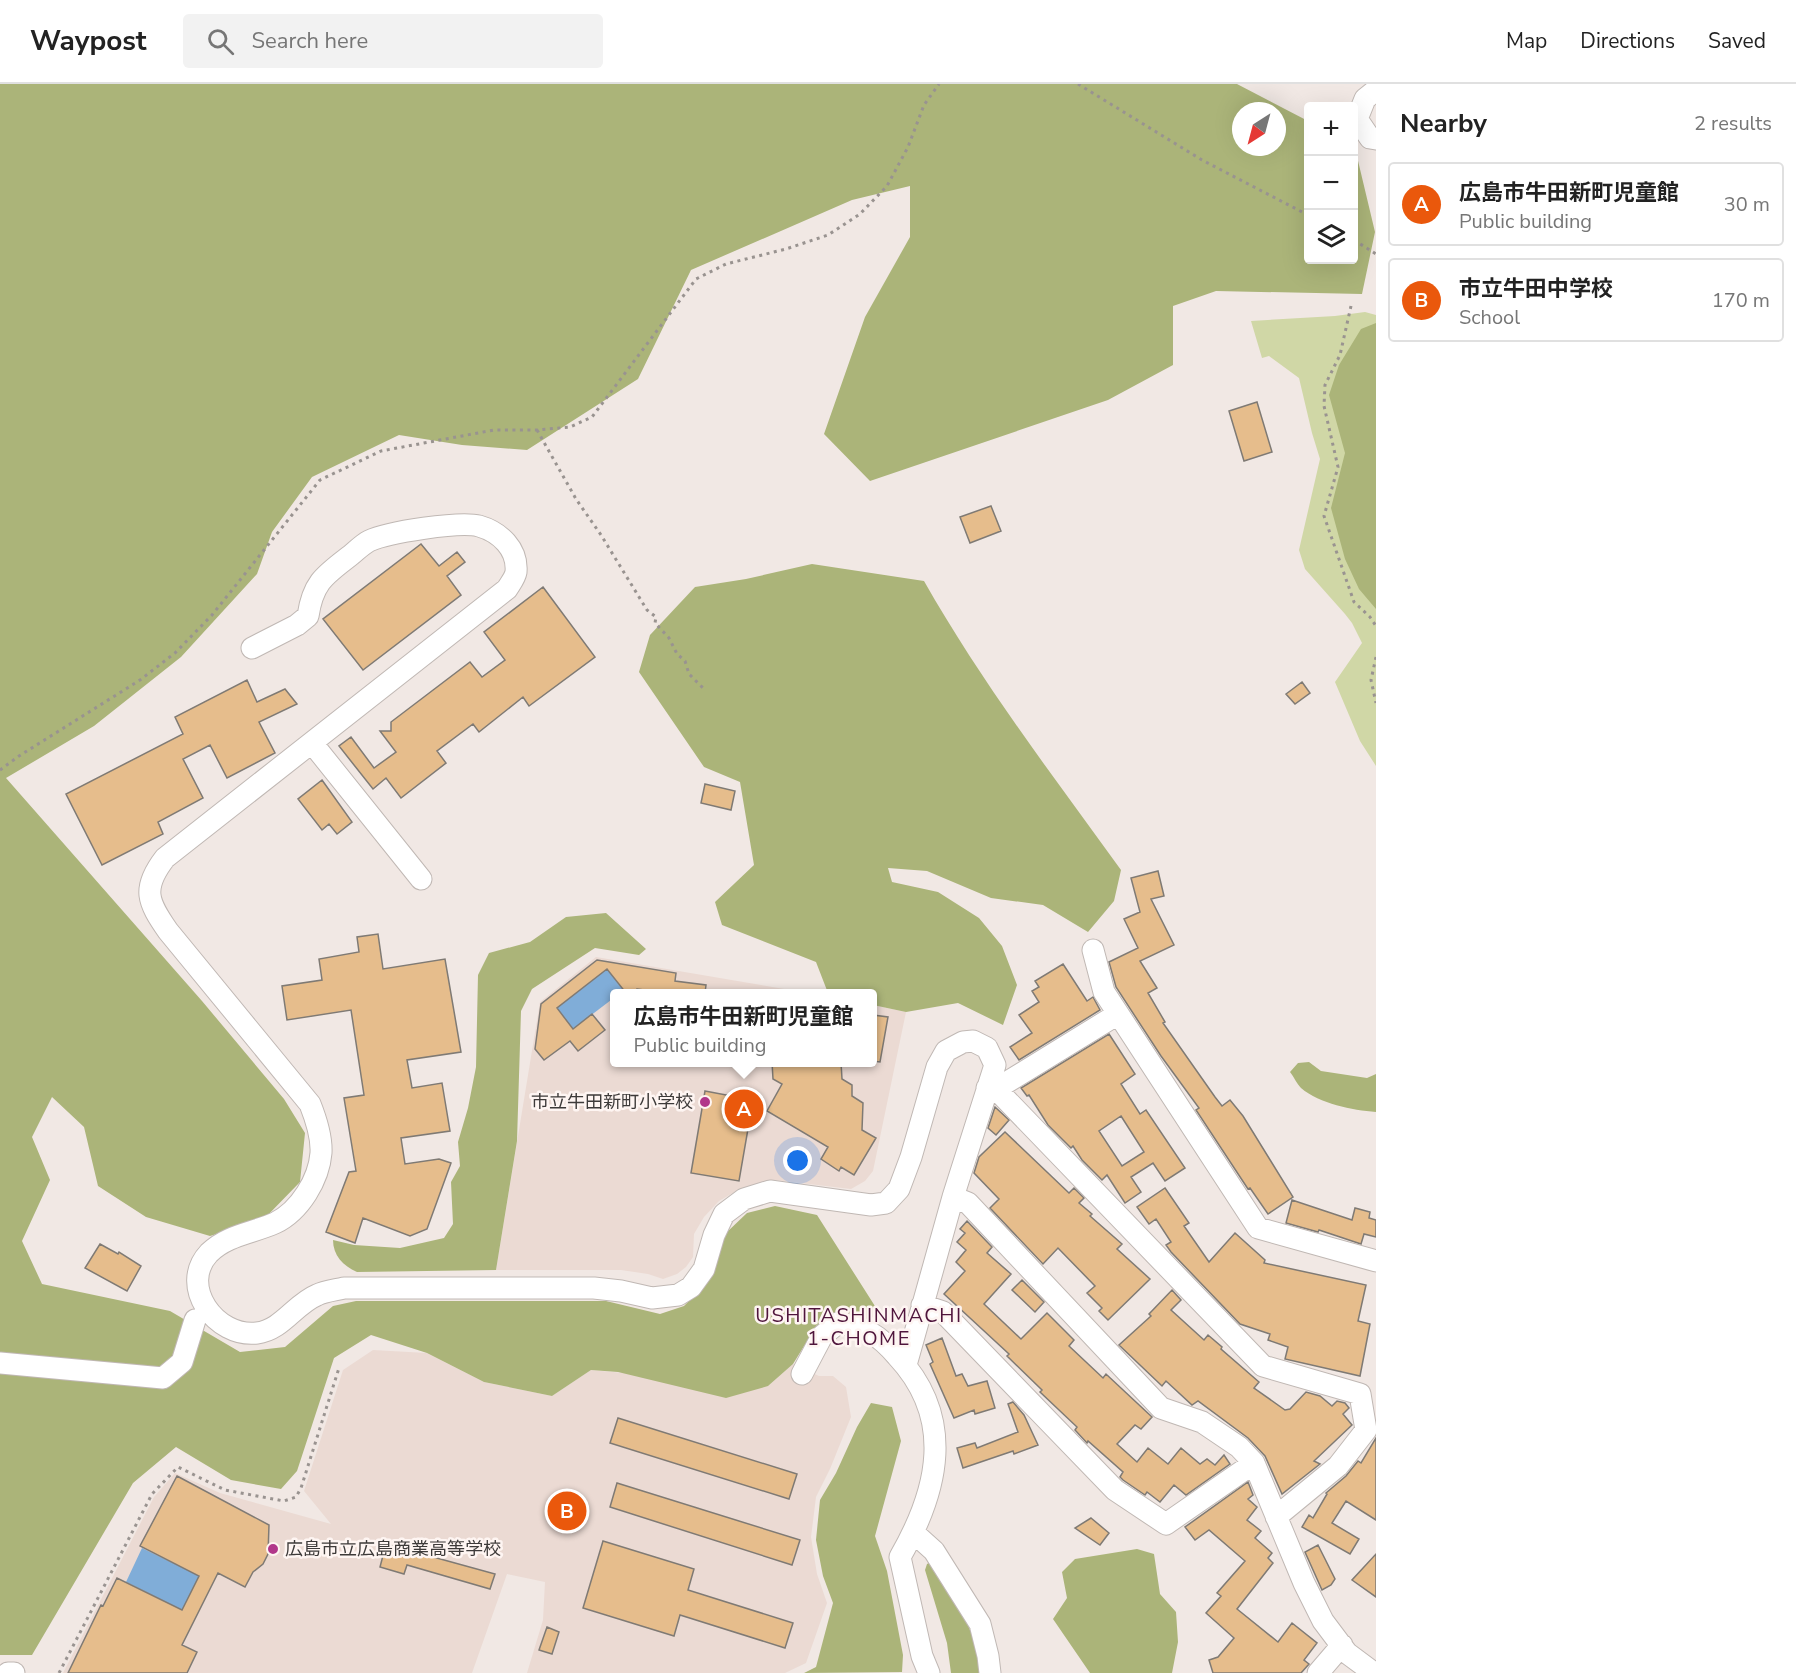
<!DOCTYPE html>
<html lang="en">
<head>
<meta charset="utf-8">
<style>
  :root { --surface:#fff; --page:#f2f2f2; --text:#222; --muted:#767676; --line:#e0e0e0; --accent:#ea580c }
  body { margin:0; font-family:"Nunito Sans","Noto Sans JP",sans-serif; background:var(--page); color:var(--text) }
  .controls { position:absolute; right:18px; top:18px; display:grid; overflow:hidden; border-radius:6px; box-shadow:0 6px 24px #0002 }
  .controls button { width:54px; height:54px; display:grid; place-items:center; padding:0; border:0; border-bottom:2px solid var(--line); background:var(--surface); color:var(--text); font:30px sans-serif }
  .compass { position:absolute; left:1232px; top:18px; width:54px; height:54px; border-radius:50%; background:var(--surface); box-shadow:0 6px 24px #0002; rotate:216deg }
  .you { position:absolute; left:798px; top:1077px; width:21px; height:21px; margin:-15px; border:4px solid #fff; border-radius:50%; background:#1a73e8; box-shadow:0 0 0 9px #1a73e833 }
  .badge { display:grid; place-items:center; width:39px; height:39px; border-radius:50%; background:var(--accent); color:#fff; font-size:20px; font-weight:700 }
  .pin { position:absolute; translate:-50% -50%; border:3px solid #fff; box-shadow:0 2px 6px #0006 }
  .popup { position:absolute; left:610px; top:905px; width:267px; height:78px; box-sizing:border-box; display:grid; place-content:center; border-radius:6px; background:var(--surface); filter:drop-shadow(0 2px 4px #0005); font-size:20px; white-space:nowrap; color:var(--muted) }
  .popup b { font-size:22px; color:var(--text) }
  .popup::after { content:''; position:absolute; left:50%; top:100%; margin-left:-12px; border:12px solid transparent; border-top-color:var(--surface) }
  .list { margin:0; padding:0; list-style:none }
  h2 { display:flex; justify-content:space-between; align-items:center; height:78px; margin:0; padding:0 24px; font-size:26px }
  h2 small { font-size:20px; font-weight:400; color:var(--muted) }
  .list li { display:grid; grid-template-columns:39px 1fr auto; gap:18px; align-items:center; box-sizing:border-box; height:84px; margin:0 12px 12px; padding:0 12px; border:2px solid var(--line); border-radius:6px }
  .list b { display:block; font-size:22px; white-space:nowrap }
  .list p { margin:0; font-size:20px; white-space:nowrap; color:var(--muted) }
  .list em { font-size:20px; font-style:normal; color:var(--muted) }
  .icon { flex:none; width:33px; height:33px; fill:none; stroke:currentColor; stroke-width:2; stroke-linecap:round; stroke-linejoin:round }
  .map { position:relative; flex:none; width:1376px; height:1589px; overflow:hidden }
  header { display:flex; align-items:center; gap:36px; box-sizing:border-box; height:84px; padding:0 30px; background:var(--surface); border-bottom:2px solid var(--line) }
  header strong { font-size:28px }
  nav { display:flex; gap:33px; margin-inline-start:auto; font-size:21px }
  .search { width:420px; height:54px; background:var(--page); display:flex; align-items:center; gap:15px; box-sizing:border-box; padding:0 21px; border-radius:6px; color:var(--muted); font-size:22px }
  main { display:flex }
  aside { flex:1; background:var(--surface) }
  .map>svg:first-child { display:block }
</style>
</head>
<body>
<header>
<strong>Waypost</strong>
<div class="search"><svg class="icon" aria-label="search" viewBox="0 0 24 24"><circle cx="10" cy="10" r="6"/><path d="M15 15l6 6"/></svg>Search here</div>
<nav><a>Map</a><a>Directions</a><a>Saved</a></nav>
</header>
<main>
<div class="map">
<svg width="1376" height="1589" viewBox="0 0 1376 1589">
  <rect width="100%" height="100%" fill="#f1e8e4"/>
  <!-- built -->
  <path fill="#ebdad3" d="M596 873 808 909 615 910V978H873V921L906 928 873 1087 865 1097 851 1105 775 1096 738 1106 719 1117 704 1133 694 1150 693 1173 686 1183 677 1190 663 1195 648 1190 621 1186H496L540 918Z
    M373 1266 427 1269 484 1298 552 1312 591 1286 768 1302 793 1280 819 1292H833L846 1303 851 1333 830 1385 816 1413 811 1453 817 1490 827 1519 806 1579 785 1589H527L543 1536 545 1498 507 1490 472 1589H63L154 1413 175 1389 220 1409 331 1440 304 1407 343 1286Z"/>
  <!-- green -->
  <path fill="#d0d7a6" d="M1365 228 1376 231V682L1360 657 1335 598 1362 559 1352 539 1345 530 1305 485 1299 466 1320 375 1312 349 1299 294 1269 272 1262 274 1251 237 1335 232Z"/>
  <!-- forest -->
  <path fill="#abb479" fill-rule="evenodd" d="M0 0H1237L1308 37V176H1354V60L1375 148 1362 210 1216 207 1173 222V281L1108 316 870 397 824 350 865 233 910 153V102L852 116 691 186 638 295 527 366 462 361 399 351 312 393 272 448 257 490 181 573 94 642 6 694 202 917 284 1015 305 1049 300 1098 264 1135 210 1152 146 1133 98 1102 84 1043 52 1013 32 1053 50 1096 22 1157 42 1200 170 1227 240 1268 285 1263 333 1222 356 1217H606L660 1230 684 1222 702 1204 726 1149 747 1129 775 1122 817 1131 880 1230 864 1237 837 1232 817 1241 793 1280 768 1302 726 1314 618 1288 591 1286 552 1312 484 1298 427 1269 371 1251 334 1274 297 1387 281 1405 231 1396 176 1363 133 1399 32 1571H0ZM1241 27H1277V63H1241Z
    M1376 239V525L1359 505 1345 475 1331 424 1345 369 1329 311 1339 281 1361 245Z
    M812 480 924 497C982 599 1053 692 1121 786L1114 817 1088 848 1043 821 991 814 927 787 888 784 892 798 938 808 979 834 1002 862 1017 901 1003 941 958 919 906 928 873 921V910L828 909 816 878 722 841 715 818 754 781 740 698 704 683 639 588 650 551 695 503 746 495Z
    M606 829 646 865 639 871 595 864 532 905 521 927 517 1057 496 1186 357 1188C343 1182 333 1171 333 1156L354 1161 400 1164 444 1154 453 1140 451 1098 460 1082 458 1058 468 1024 476 983 478 891 489 869 530 858 566 833Z
    M1309 978 1321 987 1367 994 1376 990V1028C1352 1026 1320 1020 1301 1004 1297 1000 1294 993 1290 988L1298 979Z
    M871 1319 892 1323 901 1357 875 1452 887 1487 903 1571 902 1588 804 1589 816 1583 833 1519 823 1492 816 1456 820 1416 836 1389 857 1343Z
    M1137 1465 1154 1470 1160 1510 1176 1528 1178 1558 1172 1589H1090L1053 1535 1067 1514 1062 1488 1075 1475Z
    M932 1477 967 1539 976 1560 981 1589H951L947 1559 925 1486 927 1480Z"/>
  <!-- water -->
  <path fill="#80add8" d="M607 885 623 906 615 910V913L573 945 557 924Z
    M142 1464 199 1492 182 1526 126 1498Z"/>
  <!-- building -->
  <path fill="#e6bd8c" stroke="#7f7a74" stroke-width="1.5" fill-rule="evenodd" d="M1257 318 1272 368 1244 377 1229 327Z
    M991 422 1001 447 970 459 960 433Z
    M421 460 439 482 457 468 465 478 447 492 461 511 363 586 323 535Z
    M543 503 595 573 529 622 523 613 479 648 473 640 437 667 446 679 401 714 386 694 373 705 339 662 351 653 374 684 396 668 380 647H391V638L470 578 482 593 505 576 484 548Z
    M247 596 257 618 285 605 297 620 259 638 275 669 227 694 210 661 183 675 203 714 158 738 163 750 102 781 66 710 183 650 175 633Z
    M1302 598 1310 609 1295 620 1286 610Z
    M322 696 352 738 337 750 329 740 322 746 298 715Z
    M705 700 735 707 731 726 701 719Z
    M1158 787 1164 812 1151 815 1174 861 1140 877 1157 904 1148 909 1165 938 1163 939 1215 1013 1222 1022 1230 1016 1243 1032 1293 1113 1268 1130 1250 1104 1248 1105 1196 1026 1199 1024 1161 972 1116 903 1109 878 1138 864 1124 835 1140 828 1131 794Z
    M378 850 383 885 445 875 461 968 407 976 412 1004 442 999 450 1047 401 1054 405 1080 439 1075 451 1079 427 1145 410 1152 363 1134 355 1159 326 1148 349 1088 356 1087 344 1014 364 1011 351 926 287 936 282 902 322 896 319 875 359 868 357 853Z
    M597 876 676 889 675 897 706 901 705 909H667L637 905 631 909H626L607 885 557 924 573 945 592 930 605 946 578 967 570 957 544 976 535 965 541 920Z
    M1063 880 1087 917 1093 913 1100 926 1019 976 1010 963 1032 949 1019 931 1039 918 1032 907 1039 903 1035 897Z
    M873 931 888 933 880 978 873 977Z
    M1109 950 1135 990 1121 1000 1140 1030 1146 1026 1185 1084 1165 1097 1153 1079 1131 1093 1141 1108 1125 1119 1107 1091 1102 1096 1082 1076 1073 1062 1071 1064 1048 1041 1029 1011 1027 1012 1021 1004ZM1121 1032 1144 1068 1122 1082 1099 1047Z
    M772 978H841L842 995 852 1001V1012L863 1019 862 1046 876 1054 854 1091 841 1083 839 1087 821 1075 828 1063 767 1027 782 1000 773 995Z
    M705 1007 753 1016 739 1097 691 1089Z
    M995 1023 1009 1036 996 1051 988 1044Z
    M1005 1048 1069 1109 1074 1104 1084 1114 1079 1119 1092 1130 1090 1132 1122 1160 1117 1165 1150 1195 1108 1236 1099 1227 1102 1224 1087 1209 1095 1202 1058 1164 1043 1180 990 1124 999 1115 974 1089 979 1073Z
    M1165 1104 1189 1139 1184 1142 1209 1178 1235 1149 1265 1176 1264 1179 1366 1201 1358 1237 1370 1240 1360 1292 1285 1275 1288 1263 1268 1256 1270 1250 1240 1240 1171 1168 1166 1161 1171 1158 1156 1135 1149 1140 1137 1123Z
    M1292 1116 1352 1136 1355 1124 1370 1128 1369 1134 1376 1136V1153L1364 1150 1361 1160 1319 1146 1318 1148 1286 1139Z
    M967 1137 992 1163 987 1169 1011 1190 984 1220 1021 1255 1047 1229 1074 1256 1069 1262 1103 1294 1106 1290 1152 1333 1141 1345 1135 1341 1117 1360 1137 1378 1148 1364 1168 1380 1181 1364 1200 1380 1207 1375 1215 1381 1224 1371 1230 1380 1186 1411 1174 1401 1160 1418 1147 1408 1145 1411 1123 1396 1120 1393 1123 1388 1088 1357 1087 1359 1075 1346 1077 1343 1040 1308 1042 1306 1007 1272 1009 1270 944 1210 965 1187 956 1178 966 1166 957 1158 965 1149 960 1145Z
    M100 1160 118 1170 119 1168 141 1182 127 1207 85 1184Z
    M1022 1196 1044 1218 1035 1228 1012 1206Z
    M1172 1206 1181 1216 1171 1226 1204 1256 1208 1251 1222 1263 1221 1265 1259 1298 1254 1304 1285 1326 1290 1325 1306 1308 1320 1312 1332 1322 1337 1317 1345 1319 1349 1324 1343 1330 1352 1341 1314 1377 1320 1380 1282 1410 1265 1372 1248 1354 1198 1317 1192 1321 1166 1297 1162 1302 1119 1261 1151 1232 1149 1230Z
    M942 1254 956 1292 962 1290 968 1302 987 1297 995 1324 975 1330 974 1326 954 1334 930 1280 933 1278 926 1261Z
    M1013 1318 1024 1331 1038 1361 1014 1370 1013 1367 963 1384 957 1364 975 1359 977 1364 1018 1348 1008 1320Z
    M618 1334 797 1390 789 1415 610 1359Z
    M1376 1354V1436L1346 1417 1332 1439 1359 1455 1350 1470 1302 1443 1309 1431 1313 1434 1327 1410 1326 1409 1346 1392 1358 1377 1361 1379Z
    M177 1392 269 1441 268 1470 263 1480 253 1488 245 1503 218 1489 182 1561 197 1568 187 1589H68L101 1521 103 1522 117 1494 182 1526 199 1492 140 1462Z
    M1248 1398 1253 1411 1248 1415 1257 1423 1247 1436 1261 1447 1255 1454 1272 1469 1268 1474 1273 1479 1237 1525 1278 1558 1292 1539 1317 1559 1304 1576 1309 1580 1301 1589H1213L1209 1576 1218 1573 1234 1554 1206 1529 1221 1512 1217 1509 1245 1477 1209 1446 1195 1456 1185 1443Z
    M617 1399 800 1456 792 1481 610 1423Z
    M1091 1434 1109 1449 1100 1461 1075 1444Z
    M603 1457 694 1485 688 1506 793 1539 785 1564 680 1531 674 1552 583 1524Z
    M386 1460 495 1490 490 1505 407 1481 404 1490 380 1483Z
    M1318 1461 1335 1495 1331 1501 1322 1506 1305 1468Z
    M1376 1470V1513L1352 1496Z
    M547 1543 559 1548 552 1570 539 1566Z"/>
  <g fill="none" stroke-linecap="round" stroke-linejoin="round">
    <!-- minor casing -->
    <g stroke="#c0b8b4" stroke-width="23">
      <path id="minor" d="M1376 6 1365 15 1357 35 1370 54 1376 55
        M252 564 297 541 308 532C313 498 325 491 351 471 357 466 363 460 369 457 388 448 460 437 479 442 500 448 518 465 516 488 515 494 510 500 507 505L165 774C141 805 148 818 168 847L310 1020C316 1035 322 1052 321 1069 319 1095 300 1127 275 1139 253 1149 227 1151 209 1169 178 1202 216 1254 257 1249 282 1246 295 1220 317 1211 325 1207 336 1206 344 1204H594L621 1207 652 1214 678 1211 691 1203 704 1185 714 1151 724 1130 744 1115 770 1107 871 1121 886 1119 899 1105 911 1073 937 983 946 967 963 958 973 957 987 964 995 981 953 1113 906 1281
        M312 659 421 795
        M1093 866 1104 908 1258 1144 1376 1177
        M987 1004 996 1005 1263 1282 1360 1310 1366 1346 1338 1382 1276 1433
        M996 1005 1118 930
        M953 1113 968 1119 1161 1324 1202 1338 1239 1363 1254 1379 1304 1499 1323 1537 1347 1569 1374 1589
        M922 1221 943 1228 1115 1406 1166 1440 1254 1379
        M0 1279 163 1294 182 1278 195 1236
        M802 1290 822 1252 838 1239C866 1243 879 1251 897 1272 955 1334 939 1405 900 1473L922 1572 929 1589
        M914 1449 934 1467 980 1540 988 1572 990 1589
        M8 1589H14
        M1318 1589 1342 1561"/>
    </g>
    <!-- path -->
    <path stroke="#999390" stroke-width="3" stroke-dasharray="3 4.5" stroke-linecap="butt" d="M1078 0 1202 76 1308 131
      M1354 156 1376 170
      M1351 222 1340 271 1325 301 1324 322 1338 383 1324 432 1354 518 1370 533 1376 542
      M537 346 576 415 601 451 647 526 656 533 655 539 669 554 677 570 685 577 689 590 704 605
      M1376 573 1371 596 1376 619
      M0 686 19 672 140 596 175 569 212 531 320 396 381 367 494 346H537L570 343 592 333 696 195 726 180 786 165 828 151 860 130 887 102 908 63 924 21 939 0
      M59 1589 152 1410 178 1383 225 1406 284 1417 296 1413 301 1404 339 1284"/>
    <!-- minor -->
    <use href="#minor" stroke="#fff" stroke-width="21"/>
  </g>
  <!-- markers -->
  <g fill="#b1378a" stroke="#fef5f2" stroke-width="2">
    <circle cx="705" cy="1018" r="6"/>
    <circle cx="273" cy="1465" r="6"/>
  </g>
  <g text-anchor="middle" stroke-width="5" stroke-linejoin="round" paint-order="stroke">
    <!-- poi labels -->
    <g font-size="18" fill="#3d3a39" stroke="#fef5f2" text-anchor="end">
      <text x="693" y="1024">市立牛田新町小学校</text>
      <text x="285" y="1471" text-anchor="start">広島市立広島商業高等学校</text>
    </g>
    <!-- neighbourhood labels -->
    <g font-size="20" letter-spacing="1.5" fill="#4f153c" stroke="#fef5f2">
      <text x="859" y="1238">USHITASHINMACHI<tspan x="859" dy="23">1-CHOME</tspan></text>
    </g>
  </g>
</svg>
<div class="controls">
<button>+</button>
<button>−</button>
<button><svg class="icon" aria-label="layers" viewBox="0 0 24 24"><path d="M12 4l9 5-9 5-9-5zM3 14l9 5 9-5"/></svg></button>
</div>
<svg class="compass" viewBox="-18 -18 36 36"><path d="M0-13l5 13h-10z" fill="#e53935"/><path d="M0 13l5-13h-10z" fill="#767676"/></svg>
<div class="you"></div>
<div class="pin badge" style="left:744px;top:1025px">A</div>
<div class="popup"><b>広島市牛田新町児童館</b>Public building</div>
<div class="pin badge" style="left:567px;top:1427px">B</div>
</div>
<aside>
<h2>Nearby<small>2 results</small></h2>
<ul class="list">
<li><span class="badge">A</span><div><b>広島市牛田新町児童館</b><p>Public building</p></div><em>30 m</em></li>
<li><span class="badge">B</span><div><b>市立牛田中学校</b><p>School</p></div><em>170 m</em></li>
</ul>
</aside>
</main>
</body>
</html>
